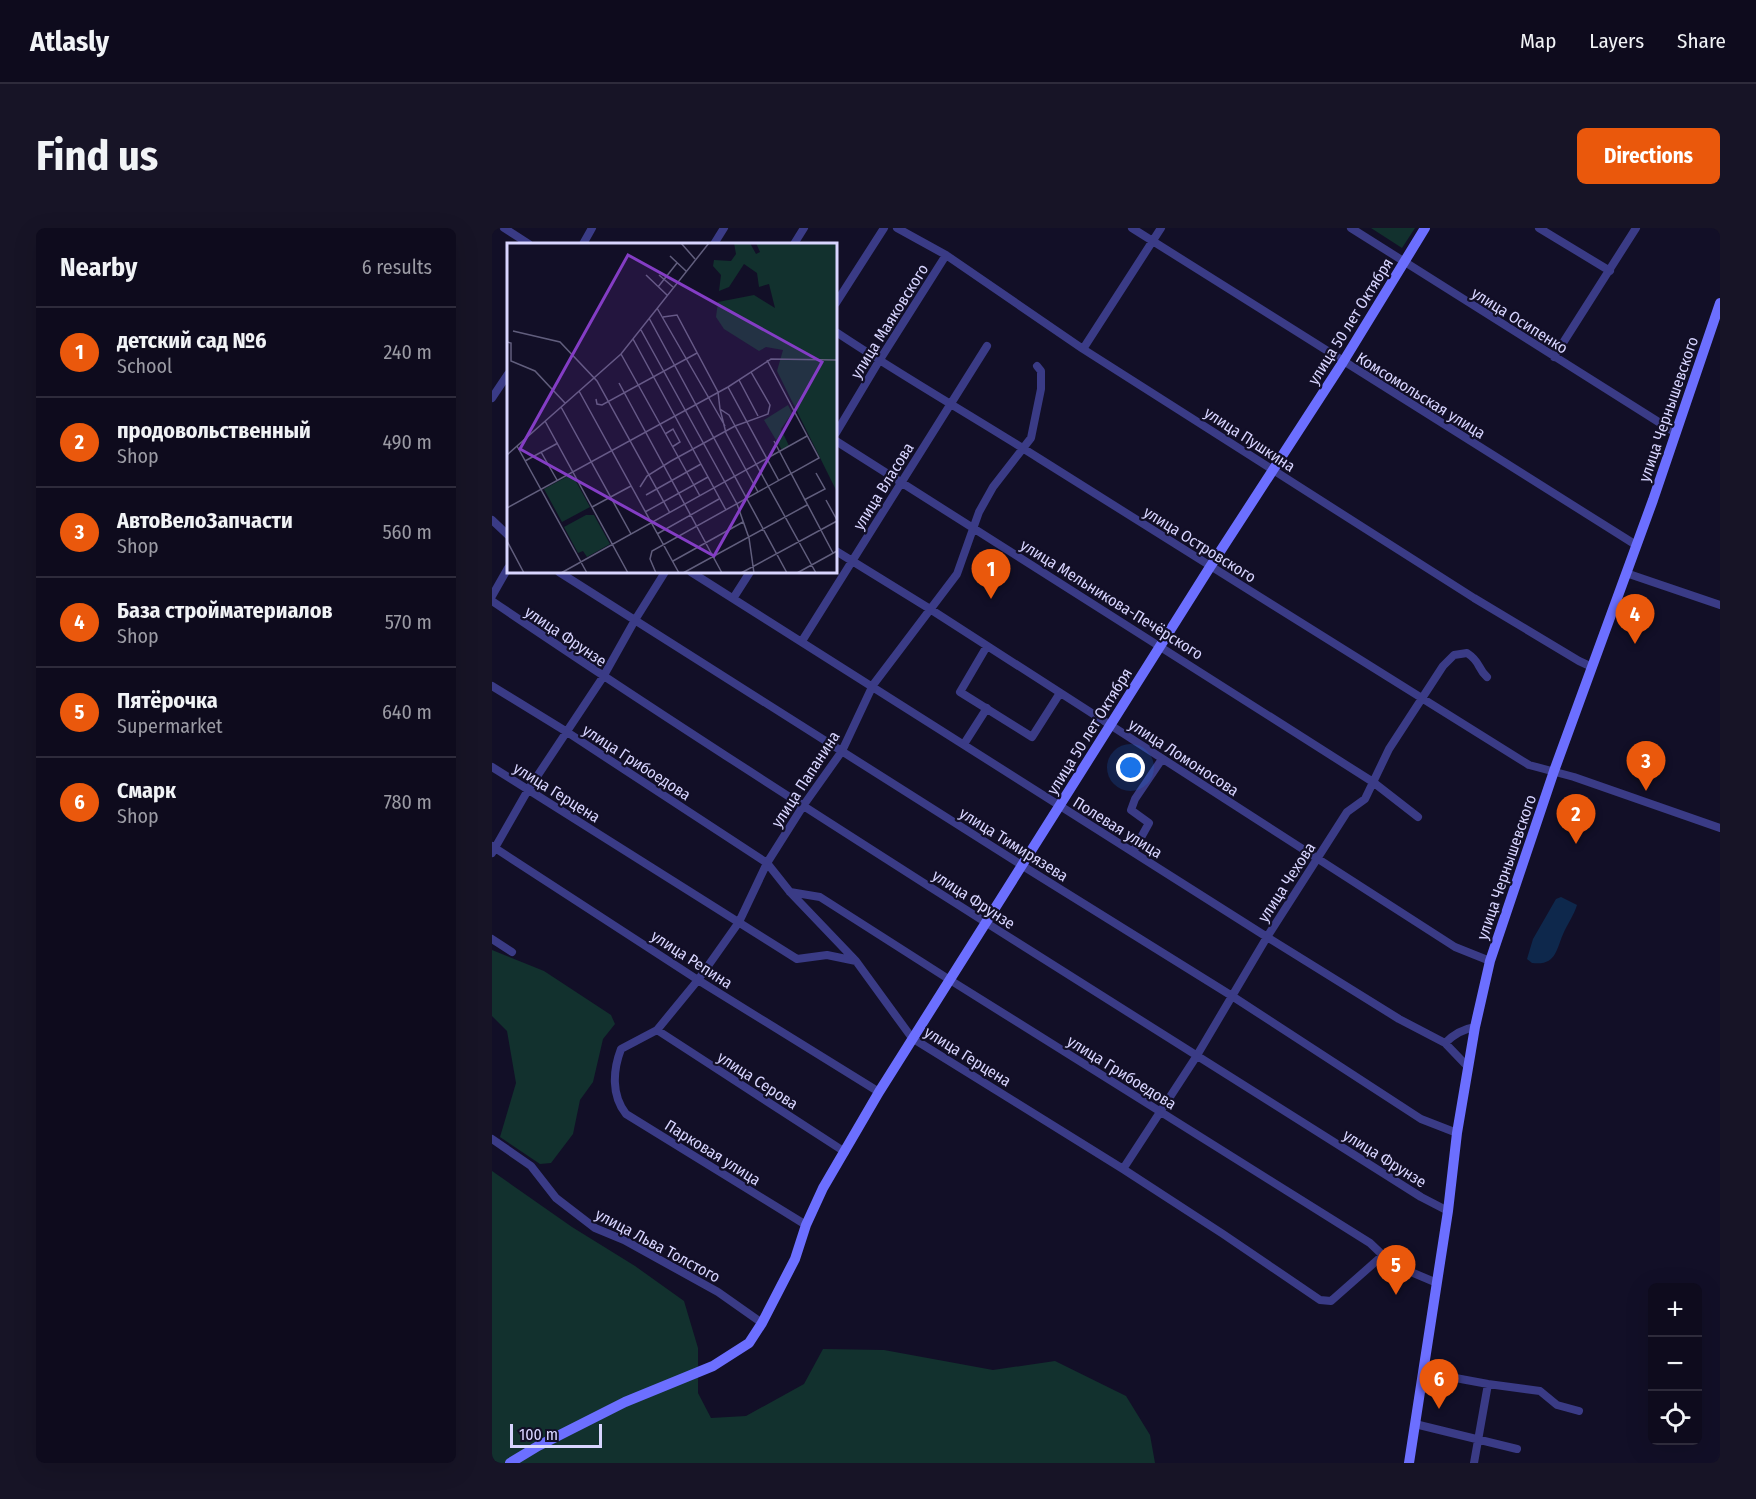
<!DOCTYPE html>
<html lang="en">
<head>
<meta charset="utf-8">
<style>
  :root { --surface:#0e0b1d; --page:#171426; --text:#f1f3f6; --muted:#9b9ba4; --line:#2e2b3b; --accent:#ea580c }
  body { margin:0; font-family:"Fira Sans Condensed",sans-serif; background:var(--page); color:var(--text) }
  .controls { position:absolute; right:18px; bottom:18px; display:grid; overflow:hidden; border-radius:9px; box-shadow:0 6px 24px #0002 }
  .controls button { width:54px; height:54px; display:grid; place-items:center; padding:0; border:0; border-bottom:2px solid var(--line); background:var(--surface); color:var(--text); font:30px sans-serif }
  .scale { position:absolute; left:18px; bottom:15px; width:92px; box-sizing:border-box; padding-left:6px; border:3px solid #d8d5ff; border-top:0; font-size:16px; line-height:21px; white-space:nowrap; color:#d8d5ff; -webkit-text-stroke:4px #120f27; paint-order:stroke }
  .you { position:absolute; left:639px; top:540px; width:21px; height:21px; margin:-15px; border:4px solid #fff; border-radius:50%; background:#1a73e8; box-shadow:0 0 0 9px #1a73e833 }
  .badge { display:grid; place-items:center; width:39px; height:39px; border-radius:50%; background:var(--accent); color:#fff; font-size:20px; font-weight:700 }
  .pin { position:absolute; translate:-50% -50px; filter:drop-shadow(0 2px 3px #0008) }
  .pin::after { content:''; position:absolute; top:32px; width:21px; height:18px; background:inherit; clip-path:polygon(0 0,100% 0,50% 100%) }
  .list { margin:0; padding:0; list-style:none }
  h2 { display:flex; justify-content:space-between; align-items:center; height:78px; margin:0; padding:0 24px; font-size:26px }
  h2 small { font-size:20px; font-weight:400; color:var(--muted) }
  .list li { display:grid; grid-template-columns:39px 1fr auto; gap:18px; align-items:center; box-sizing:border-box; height:90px; padding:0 24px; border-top:2px solid var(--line) }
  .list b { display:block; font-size:22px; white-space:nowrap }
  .list p { margin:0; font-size:20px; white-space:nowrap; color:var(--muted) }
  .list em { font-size:20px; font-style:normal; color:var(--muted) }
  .icon { flex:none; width:33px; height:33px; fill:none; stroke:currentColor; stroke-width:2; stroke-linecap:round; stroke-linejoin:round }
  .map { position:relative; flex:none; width:1228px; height:1235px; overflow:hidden; border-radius:9px }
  header { display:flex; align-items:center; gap:36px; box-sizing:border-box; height:84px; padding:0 30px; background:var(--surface); border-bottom:2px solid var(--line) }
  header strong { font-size:28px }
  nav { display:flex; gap:33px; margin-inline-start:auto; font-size:21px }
  .intro { display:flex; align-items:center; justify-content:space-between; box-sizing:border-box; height:144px; padding:0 36px }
  h1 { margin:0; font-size:42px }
  .button { padding:15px 27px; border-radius:9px; background:var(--accent); color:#fff; font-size:21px; font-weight:700 }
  main { display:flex; gap:36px; padding:0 36px }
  aside { flex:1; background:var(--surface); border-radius:9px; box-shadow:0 6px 24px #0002 }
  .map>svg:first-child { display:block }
</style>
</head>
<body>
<header>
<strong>Atlasly</strong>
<nav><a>Map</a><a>Layers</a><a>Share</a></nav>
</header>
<div class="intro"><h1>Find us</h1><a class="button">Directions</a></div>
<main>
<aside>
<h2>Nearby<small>6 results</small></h2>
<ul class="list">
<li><span class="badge">1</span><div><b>детский сад №6</b><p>School</p></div><em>240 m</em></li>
<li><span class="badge">2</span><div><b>продовольственный</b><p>Shop</p></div><em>490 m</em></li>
<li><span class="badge">3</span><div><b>АвтоВелоЗапчасти</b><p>Shop</p></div><em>560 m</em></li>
<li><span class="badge">4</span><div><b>База стройматериалов</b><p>Shop</p></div><em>570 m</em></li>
<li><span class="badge">5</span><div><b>Пятёрочка</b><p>Supermarket</p></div><em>640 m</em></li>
<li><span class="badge">6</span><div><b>Смарк</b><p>Shop</p></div><em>780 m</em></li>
</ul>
</aside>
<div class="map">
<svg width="1228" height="1235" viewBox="0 0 1228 1235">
  <rect width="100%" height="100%" fill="#120f27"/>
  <!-- green -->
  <path fill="#12312e" d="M879 0H923L910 20Z
    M0 722 52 743 119 787 123 796 111 811 101 854 88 872 81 906 59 935 48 936 8 909 24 855 15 803 0 788Z
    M0 943 80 999 143 1038 192 1073 206 1120V1165L219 1190 254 1188 312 1156 331 1121 392 1122 501 1142 563 1133 634 1168 658 1207 663 1235H0Z"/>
  <!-- water -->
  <path fill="#0e284c" d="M1069 669 1085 677C1082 687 1076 695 1072 704 1064 721 1065 738 1040 735L1035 731 1041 711 1064 671Z"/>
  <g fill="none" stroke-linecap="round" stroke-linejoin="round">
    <!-- street -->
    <path stroke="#3a3b86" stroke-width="8" d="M12 0 37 16
      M405 0 454 27 591 121 982 370 1087 433 1100 439
      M640 0 1144 317
      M859 0 1184 205
      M1047 0 1118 43
      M91 16 100 0
      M222 16 232 0
      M302 16 312 0
      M344 75 392 0
      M344 104C410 148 480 188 548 231 711 333 873 436 1037 537L1082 549 1228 600
      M591 121 669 0
      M1062 129 1144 0
      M0 170 16 146
      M344 205 387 133 454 27
      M344 213 881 554 926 589
      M0 292 16 307
      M344 323 438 381 963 719 998 733
      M67 344 531 638 740 768 929 891 965 905
      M199 344 775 709 907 791 953 815 976 839
      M1134 345 1228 377
      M0 368 16 340
      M242 369 258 344
      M0 373C162 483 327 588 493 694 638 786 783 878 929 969L956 983
      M310 413 495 118
      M495 418 468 464 540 509 568 465
      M0 458 75 504 275 635 298 664 363 732
      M472 516 495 480
      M0 539 305 731 335 727 364 733 420 810 631 941 731 1006 828 1072 839 1073 890 1028
      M0 618 206 752 387 864
      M641 624 657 595 639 582 643 571 670 531
      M0 625 36 562 111 449 143 392 173 344
      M298 664 328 669 458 752 878 1015 900 1036 945 1055
      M0 711 20 724
      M165 802 353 924
      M953 815C962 806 971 801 983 799
      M0 911 39 938 64 970 103 1000 132 1012 226 1064 270 1095
      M631 941 704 829 775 709 855 584 873 571 897 521 951 438 962 427 975 425C989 434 985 440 995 449
      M314 997 134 886C119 867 121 842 129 821L165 802 206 752 247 694 275 635 311 578 350 523 381 457 465 346 487 284 501 259 539 210 549 161V143L545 138
      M931 1144 996 1156 1048 1163 1065 1177 1087 1183
      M923 1196 1025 1221
      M982 1235 996 1156"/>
    <!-- secondary -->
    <path stroke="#6c6fff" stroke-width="10" d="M18 1235 46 1218 133 1174 221 1138 257 1115 270 1095 303 1031 314 997 331 960 387 864 718 339 851 134 933 0
      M917 1235 956 983 965 905 983 799 998 733 1062 543 1161 272 1228 75"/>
  </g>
  <g text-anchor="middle" stroke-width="4.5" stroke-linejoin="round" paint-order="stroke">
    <!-- street labels -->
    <g font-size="16" fill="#d8d5ff" stroke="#120f27">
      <text transform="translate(1028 92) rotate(32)" y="6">улица Осипенко</text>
      <text transform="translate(397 93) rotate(-58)" y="6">улица Маяковского</text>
      <text transform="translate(858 93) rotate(-58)" y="6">улица 50 лет Октября</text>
      <text transform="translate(929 167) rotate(32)" y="6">Комсомольская улица</text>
      <text transform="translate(1176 181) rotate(-71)" y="6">улица Чернышевского</text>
      <text transform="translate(758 211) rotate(33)" y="6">улица Пушкина</text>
      <text transform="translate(391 258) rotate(-58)" y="6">улица Власова</text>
      <text transform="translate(708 316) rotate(32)" y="6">улица Островского</text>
      <text transform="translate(620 371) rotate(32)" y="6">улица Мельникова-Печёрского</text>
      <text transform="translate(74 408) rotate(34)" y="6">улица Фрунзе</text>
      <text transform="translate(597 503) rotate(-58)" y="6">улица 50 лет Октября</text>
      <text transform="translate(692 529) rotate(33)" y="6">улица Ломоносова</text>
      <text transform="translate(145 534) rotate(33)" y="6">улица Грибоедова</text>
      <text transform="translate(313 551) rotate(-57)" y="6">улица Папанина</text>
      <text transform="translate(65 564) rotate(32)" y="6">улица Герцена</text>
      <text transform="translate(626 599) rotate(32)" y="6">Полевая улица</text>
      <text transform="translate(522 616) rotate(32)" y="6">улица Тимирязева</text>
      <text transform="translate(1014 639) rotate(-71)" y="6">улица Чернышевского</text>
      <text transform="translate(794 654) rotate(-57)" y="6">улица Чехова</text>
      <text transform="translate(482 671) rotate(33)" y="6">улица Фрунзе</text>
      <text transform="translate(200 731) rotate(33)" y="6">улица Репина</text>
      <text transform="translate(476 828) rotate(32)" y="6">улица Герцена</text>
      <text transform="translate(630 844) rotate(32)" y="6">улица Грибоедова</text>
      <text transform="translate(266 852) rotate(33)" y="6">улица Серова</text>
      <text transform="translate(221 924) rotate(32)" y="6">Парковая улица</text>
      <text transform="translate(893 930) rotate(32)" y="6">улица Фрунзе</text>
      <text transform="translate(166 1017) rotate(28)" y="6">улица Льва Толстого</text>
    </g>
  </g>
  <!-- overview -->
  <g transform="translate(15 15)">
    <rect width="330" height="330" fill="#120f27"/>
    <path d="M227 0H243L249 11 253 9 249 0H330V249L270 128 276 107 259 104 252 108 217 86 209 74 211 59 247 52 268 65 262 41 252 44 250 30 237 21 222 44 212 48 214 32 206 23 207 17 224 18 229 11ZM281 162 285 170 274 186 282 203 275 207 257 177ZM65 231 83 264 55 279 37 246ZM79 272H87L103 301 80 314 76 308 71 310 57 284Z" fill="#12312e"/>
    <path fill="none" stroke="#615e7d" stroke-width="1.5" d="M174 0 188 16M163 13 179 28M139 32 160 52M152 32 166 44M151 44 170 20M150 65 218 183M156 74 170 72 211 149 213 166 222 172 309 330M142 75 280 330M134 87 230 261 242 295 247 330M6 88 53 99 90 138 163 270M126 96 219 267M0 99 4 100V118L28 128 58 160M114 111 193 253M232 137 251 173M112 140 215 330M221 144 272 238M72 148 172 330M89 156 90 161 95 162 190 110M54 164 124 291M213 166 219 190 251 249M38 178 121 330M158 191 166 186 173 199 165 204M267 198 326 310M10 203 80 330M34 209 50 237M0 212 114 111 202 0M18 218 51 200M133 244 140 233 164 218 228 183 261 171 263 162 244 129M139 252 194 221M297 257 318 246 309 230M319 257 330 277M85 264 124 243M0 265 221 144 264 116 330 117M138 269 201 234M150 291 212 256M0 298 17 330M166 318 236 279M54 330 300 193M149 330 143 316 145 308 312 215 260 117M176 330 300 262M234 330 330 278M290 330 330 308"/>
    <path fill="#843dc5" fill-opacity="0.15" stroke="#843dc5" stroke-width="3" d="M121 12 315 119 207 313 13 206Z"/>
    <rect width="330" height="330" fill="none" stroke="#d8d5ff" stroke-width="3"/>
  </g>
</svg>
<div class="controls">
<button>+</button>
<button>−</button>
<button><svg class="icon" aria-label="locate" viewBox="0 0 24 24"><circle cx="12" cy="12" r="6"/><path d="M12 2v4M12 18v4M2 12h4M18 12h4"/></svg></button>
</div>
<div class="scale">100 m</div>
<div class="you"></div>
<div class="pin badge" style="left:499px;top:371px">1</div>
<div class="pin badge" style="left:1084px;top:616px">2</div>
<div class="pin badge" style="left:1154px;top:563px">3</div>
<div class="pin badge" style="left:1143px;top:416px">4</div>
<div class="pin badge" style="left:904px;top:1067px">5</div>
<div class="pin badge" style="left:947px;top:1181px">6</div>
</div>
</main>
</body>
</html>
